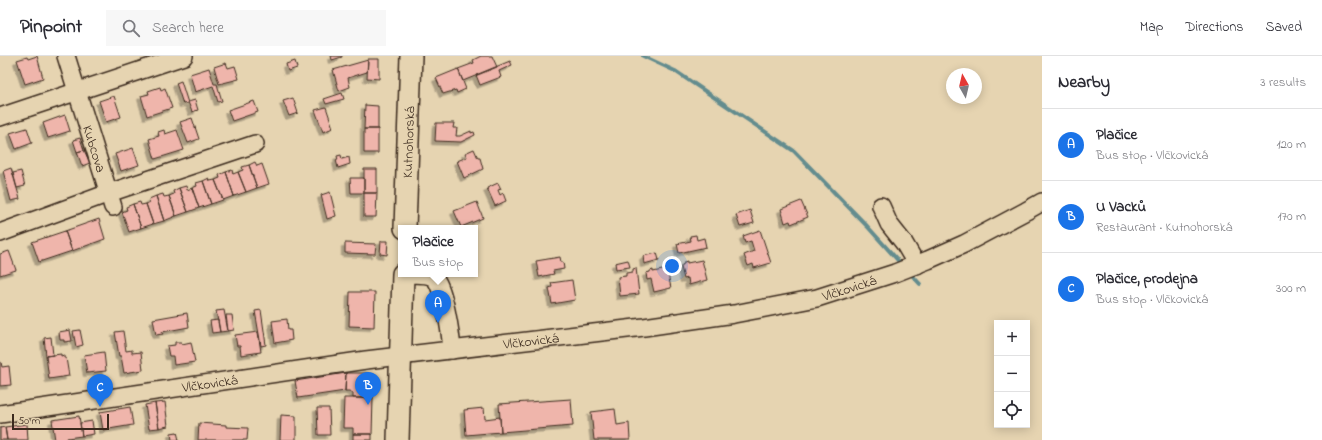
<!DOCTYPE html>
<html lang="en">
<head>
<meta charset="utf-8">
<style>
  :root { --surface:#fff; --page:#f7f7f7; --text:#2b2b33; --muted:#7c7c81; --line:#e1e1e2; --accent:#1a73e8 }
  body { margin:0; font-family:"Indie Flower",sans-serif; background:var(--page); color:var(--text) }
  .controls { position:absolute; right:12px; bottom:12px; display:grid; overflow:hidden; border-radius:0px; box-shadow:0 2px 10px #0003 }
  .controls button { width:36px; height:36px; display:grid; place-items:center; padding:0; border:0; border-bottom:1px solid var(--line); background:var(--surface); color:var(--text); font:20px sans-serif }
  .compass { position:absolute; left:946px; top:12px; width:36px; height:36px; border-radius:50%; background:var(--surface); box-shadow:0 2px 10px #0003; rotate:352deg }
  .scale { position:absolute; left:12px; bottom:10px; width:97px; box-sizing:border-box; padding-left:4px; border:2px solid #3b2a1e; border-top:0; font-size:11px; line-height:14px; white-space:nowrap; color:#3b2a1e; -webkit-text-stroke:3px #e6d4b1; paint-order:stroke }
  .you { position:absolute; left:672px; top:210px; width:14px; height:14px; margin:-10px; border:3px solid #fff; border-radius:50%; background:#1a73e8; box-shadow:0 0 0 6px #1a73e833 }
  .badge { display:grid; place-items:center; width:26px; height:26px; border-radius:50%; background:var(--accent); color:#fff; font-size:13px; font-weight:700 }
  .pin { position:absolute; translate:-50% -33px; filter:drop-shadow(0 1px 2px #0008) }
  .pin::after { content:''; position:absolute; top:21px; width:14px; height:12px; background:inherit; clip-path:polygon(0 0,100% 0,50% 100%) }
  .popup { position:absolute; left:398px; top:169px; width:80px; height:52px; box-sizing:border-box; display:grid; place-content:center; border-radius:0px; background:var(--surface); filter:drop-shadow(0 1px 3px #0005); font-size:13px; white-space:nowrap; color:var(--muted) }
  .popup b { font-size:15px; color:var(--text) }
  .popup::after { content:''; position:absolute; left:50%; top:100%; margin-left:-8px; border:8px solid transparent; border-top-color:var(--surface) }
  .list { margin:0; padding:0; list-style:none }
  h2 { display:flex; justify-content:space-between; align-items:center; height:52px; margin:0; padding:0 16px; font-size:17px }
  h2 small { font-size:13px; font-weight:400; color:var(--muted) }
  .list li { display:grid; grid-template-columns:26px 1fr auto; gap:12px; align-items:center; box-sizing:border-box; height:72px; padding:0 16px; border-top:1px solid var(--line) }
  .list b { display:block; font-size:15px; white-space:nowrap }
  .list p { margin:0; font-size:13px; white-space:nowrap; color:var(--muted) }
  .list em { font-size:13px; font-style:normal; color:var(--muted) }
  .icon { flex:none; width:22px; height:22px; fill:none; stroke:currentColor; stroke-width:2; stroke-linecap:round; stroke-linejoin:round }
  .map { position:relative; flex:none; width:1042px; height:384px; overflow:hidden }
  header { display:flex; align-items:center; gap:24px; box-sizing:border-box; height:56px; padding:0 20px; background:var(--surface); border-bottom:1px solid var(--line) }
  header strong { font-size:19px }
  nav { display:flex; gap:22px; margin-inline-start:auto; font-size:14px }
  .search { width:280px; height:36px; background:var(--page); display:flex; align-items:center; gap:10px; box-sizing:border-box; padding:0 14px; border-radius:0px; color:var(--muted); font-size:15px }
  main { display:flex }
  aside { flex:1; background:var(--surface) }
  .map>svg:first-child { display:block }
</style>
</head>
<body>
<header>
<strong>Pinpoint</strong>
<div class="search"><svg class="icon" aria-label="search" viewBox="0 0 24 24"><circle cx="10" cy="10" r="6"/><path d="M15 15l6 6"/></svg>Search here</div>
<nav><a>Map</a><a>Directions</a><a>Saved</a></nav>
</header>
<main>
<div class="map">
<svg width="1042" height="384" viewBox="0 0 1042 384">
  <defs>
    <filter id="shadow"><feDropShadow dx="-3.5" dy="3.5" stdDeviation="0" flood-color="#0004"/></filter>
  </defs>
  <rect width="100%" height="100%" fill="#e6d4b1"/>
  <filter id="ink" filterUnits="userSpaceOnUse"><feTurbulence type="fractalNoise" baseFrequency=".025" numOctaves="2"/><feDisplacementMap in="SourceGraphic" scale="8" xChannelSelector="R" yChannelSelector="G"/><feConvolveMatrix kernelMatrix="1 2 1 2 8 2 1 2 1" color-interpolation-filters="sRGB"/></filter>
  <g filter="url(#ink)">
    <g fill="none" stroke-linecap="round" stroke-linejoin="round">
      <!-- stream -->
      <path stroke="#638c8e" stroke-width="4" d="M643 0 675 15 794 95 867 170 903 210
        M909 216 920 228"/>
    </g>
    <!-- building -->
    <path fill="#efb5ab" stroke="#3b2a1e" filter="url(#shadow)" d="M37 0 43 22 25 28 17 4 27 1 28 3Z
      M331 0H342V1L332 4Z
      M481 0H492L497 11 463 25 458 13 474 7 473 4Z
      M368 3H379V23L367 22Z
      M368 4 367 16 348 22 350 31 339 35 333 14Z
      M295 5 297 12 288 15 286 8Z
      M510 5 512 9 499 15 501 21 480 29 476 19Z
      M226 7 228 12 235 10 239 23 219 28 214 11Z
      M209 12 214 28H217L222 45 218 46 213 30 195 36 190 18Z
      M458 13 466 33 457 37 456 34 443 38 436 22Z
      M181 25 188 47 183 48 176 27Z
      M160 31 161 34 165 32 172 52 147 60 141 40 149 38 148 35Z
      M342 37 344 43 326 48 324 43Z
      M114 40 121 61 106 66 99 45Z
      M293 42 298 57 289 60 283 45Z
      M195 44 198 54 192 56 188 46Z
      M254 45 258 56 232 65 228 54Z
      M365 49 378 50V73H364Z
      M326 51 333 72 323 76 315 54Z
      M65 59 70 75 48 82 43 67Z
      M192 62 199 83 188 87 180 66Z
      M436 67H454L453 72H457L456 80H460L471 75V77L474 76 475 79 461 86 435 85Z
      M27 72 32 87 16 93 10 77Z
      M364 73H378V97H364Z
      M164 74 165 78 177 74 184 94 155 103 149 83 159 80 158 76Z
      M80 82 84 94 77 96 73 84Z
      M133 92 139 109 121 115 115 98Z
      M474 93 478 102H480L483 113 464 122 457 105 467 101 465 97Z
      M84 94 90 107 82 110 77 96Z
      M341 99 342 103 349 101 350 108 338 112 336 104H338L337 100Z
      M255 106 257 110 262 108 269 128 257 132 249 109Z
      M249 109 257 132 246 136 238 116 243 114 242 111Z
      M11 112 20 143 11 145 3 115Z
      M364 113H377V137H364Z
      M232 114 233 118 238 116 246 136 234 140 226 116Z
      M21 115 25 130 17 132 13 117Z
      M226 116 234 140 223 144 215 124 220 122 219 119Z
      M209 122 210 125 215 124 223 144 211 148 203 125Z
      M350 122H364V137H351Z
      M203 125 211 148 199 152 192 132 197 130 196 127Z
      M498 127 501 133 498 134 500 139 503 137 506 145 495 150 487 132Z
      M186 130 187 134 192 132 199 152 188 156 179 132Z
      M179 132 188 156 176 160 169 140 174 138 173 135Z
      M330 136 336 160 327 163 321 139Z
      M364 137H377L376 161H364Z
      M163 138 164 141 169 140 176 160 164 165 156 140Z
      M156 140 164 165 153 168 146 148 150 146 149 143Z
      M801 145 808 161 791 168 790 165 785 167 781 153Z
      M140 146 141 149 146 148 153 168 141 172 133 148Z
      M477 146 483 162 461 171 454 155Z
      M133 148 141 172 129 176 122 156 127 154 126 151Z
      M750 154 754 167 740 171 736 159Z
      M99 163 105 183 72 195 65 175Z
      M760 174 771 207 754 212 753 208 748 210 744 199 754 195 751 185 745 187 743 180Z
      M65 175 72 195 39 206 32 186Z
      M696 179 697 184 704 182 706 191 679 197 677 188 691 185 690 180Z
      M381 185H388L387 199 380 198Z
      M345 187 376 188 375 198 345 197Z
      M9 195 16 214 0 219V198Z
      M657 197 659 204 644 208 643 200Z
      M560 201 561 206H563L564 213 553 215 554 218 539 221 536 205Z
      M628 204 630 211 616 213 615 207Z
      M702 204 707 224 689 229 688 222 684 223 681 211 683 208H684V206L687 205V207Z
      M636 212 639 238 620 240 618 221 626 220V217L633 216V213Z
      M667 213 671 232 654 236 651 223 647 224 646 217 650 216V215L653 214V216Z
      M572 224 575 244 552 248 549 232 552 231 551 227Z
      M350 236H375L374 271 349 270Z
      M224 254 228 275 220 276 216 255Z
      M261 254 266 289 261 290 255 255Z
      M187 257 189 271 162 276 163 278 156 279 153 263Z
      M226 259H232L234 274 228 275Z
      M287 263 288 274H291L292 284 275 287 272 265Z
      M218 264 220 276 212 277 210 265Z
      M70 274 72 285 64 286V284H60L59 276Z
      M80 274 83 289 76 291 73 275Z
      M123 275 126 295 132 294V297L141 296 143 314 124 317 121 300H119L115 276Z
      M258 276 261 296 241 299 240 290H237L235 279Z
      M51 281 53 299 46 300 44 282Z
      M175 286H181L182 288 191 286 195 306 174 309 173 300H169L167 290 175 289Z
      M104 296 106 315 87 317 84 299Z
      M61 298V300L64 299V302H66L69 320 49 323 46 300Z
      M0 306H1L2 311 9 310 11 329 0 330Z
      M346 317H368L371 319 373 322V342H353V337L349 335H345Z
      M346 317 345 335 298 342 295 325Z
      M344 342H373L372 378H353V372H343Z
      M571 343 573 370 501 376 499 348Z
      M165 346 168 370 159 372 155 347Z
      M155 347 159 372 149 373 145 349Z
      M130 351 133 369 103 374 100 356Z
      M317 352H329L330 379H318Z
      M484 352 485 363 500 361 501 376 466 379 464 354Z
      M615 353 617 369 629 367 630 384H594L591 356Z
      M281 359 296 360V384H280Z
      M79 360 82 380 67 382V384H55L52 364Z
      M92 365 94 378 82 380 80 367Z
      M199 367 226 369V371L248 372 247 384H198Z
      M27 368 28 384H7L5 371Z
      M5 371 7 384H0V372Z
      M177 376 179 384H172L171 377Z
      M353 378H372V384H353Z"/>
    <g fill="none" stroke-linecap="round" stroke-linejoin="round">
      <!-- minor casing -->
      <g stroke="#3b2a1e" stroke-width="20">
        <g id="minor">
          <path id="s1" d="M66 0 113 151"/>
          <path d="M0 61 184 0"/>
          <path d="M881 150 889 168 904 187 917 209"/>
          <path d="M0 177 109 137 255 88"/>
          <path d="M403 218C412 219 427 216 434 222 444 229 451 281 452 294"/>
          <path id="s2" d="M0 358 366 304 644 271 734 258 817 242 895 217 928 204 964 188 1026 155 1042 146"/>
        </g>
      </g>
      <!-- major casing -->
      <g stroke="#3b2a1e" stroke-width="24">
        <g id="major">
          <path id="s3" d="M405 172 411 0"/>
          <path d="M398 384 403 218"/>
        </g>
      </g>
      <!-- minor -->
      <use href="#minor" stroke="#e6d4b1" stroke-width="17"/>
      <!-- major -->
      <use href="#major" stroke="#e6d4b1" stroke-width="21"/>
    </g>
  </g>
  <g text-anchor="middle" stroke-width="3" stroke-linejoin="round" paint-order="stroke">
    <!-- street labels -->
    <g font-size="14" fill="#3b2a1e" stroke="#e6d4b1">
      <text dy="5" stroke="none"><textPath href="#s3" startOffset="86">Kutnohorská</textPath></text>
      <text dy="5" stroke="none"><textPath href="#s1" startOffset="97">Kubcova</textPath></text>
      <text dy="5" stroke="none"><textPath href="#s2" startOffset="859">Vlčkovická</textPath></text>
      <text dy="5" stroke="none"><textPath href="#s2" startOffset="536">Vlčkovická</textPath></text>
      <text dy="5" stroke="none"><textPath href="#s2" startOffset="212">Vlčkovická</textPath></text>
    </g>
  </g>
</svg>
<div class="controls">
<button>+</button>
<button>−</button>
<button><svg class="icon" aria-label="locate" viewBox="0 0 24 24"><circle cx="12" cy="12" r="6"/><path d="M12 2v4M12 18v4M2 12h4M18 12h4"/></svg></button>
</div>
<svg class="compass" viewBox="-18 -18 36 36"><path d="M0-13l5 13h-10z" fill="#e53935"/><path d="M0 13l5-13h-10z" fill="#7c7c81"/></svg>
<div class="scale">50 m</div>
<div class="you"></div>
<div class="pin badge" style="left:438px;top:267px">A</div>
<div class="popup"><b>Plačice</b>Bus stop</div>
<div class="pin badge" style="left:368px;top:349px">B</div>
<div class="pin badge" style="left:100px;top:351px">C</div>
</div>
<aside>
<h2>Nearby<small>3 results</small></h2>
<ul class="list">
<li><span class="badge">A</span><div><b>Plačice</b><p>Bus stop · Vlčkovická</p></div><em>120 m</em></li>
<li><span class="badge">B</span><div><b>U Vacků</b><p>Restaurant · Kutnohorská</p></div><em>170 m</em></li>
<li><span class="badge">C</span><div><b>Plačice, prodejna</b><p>Bus stop · Vlčkovická</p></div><em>300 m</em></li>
</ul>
</aside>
</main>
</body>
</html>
